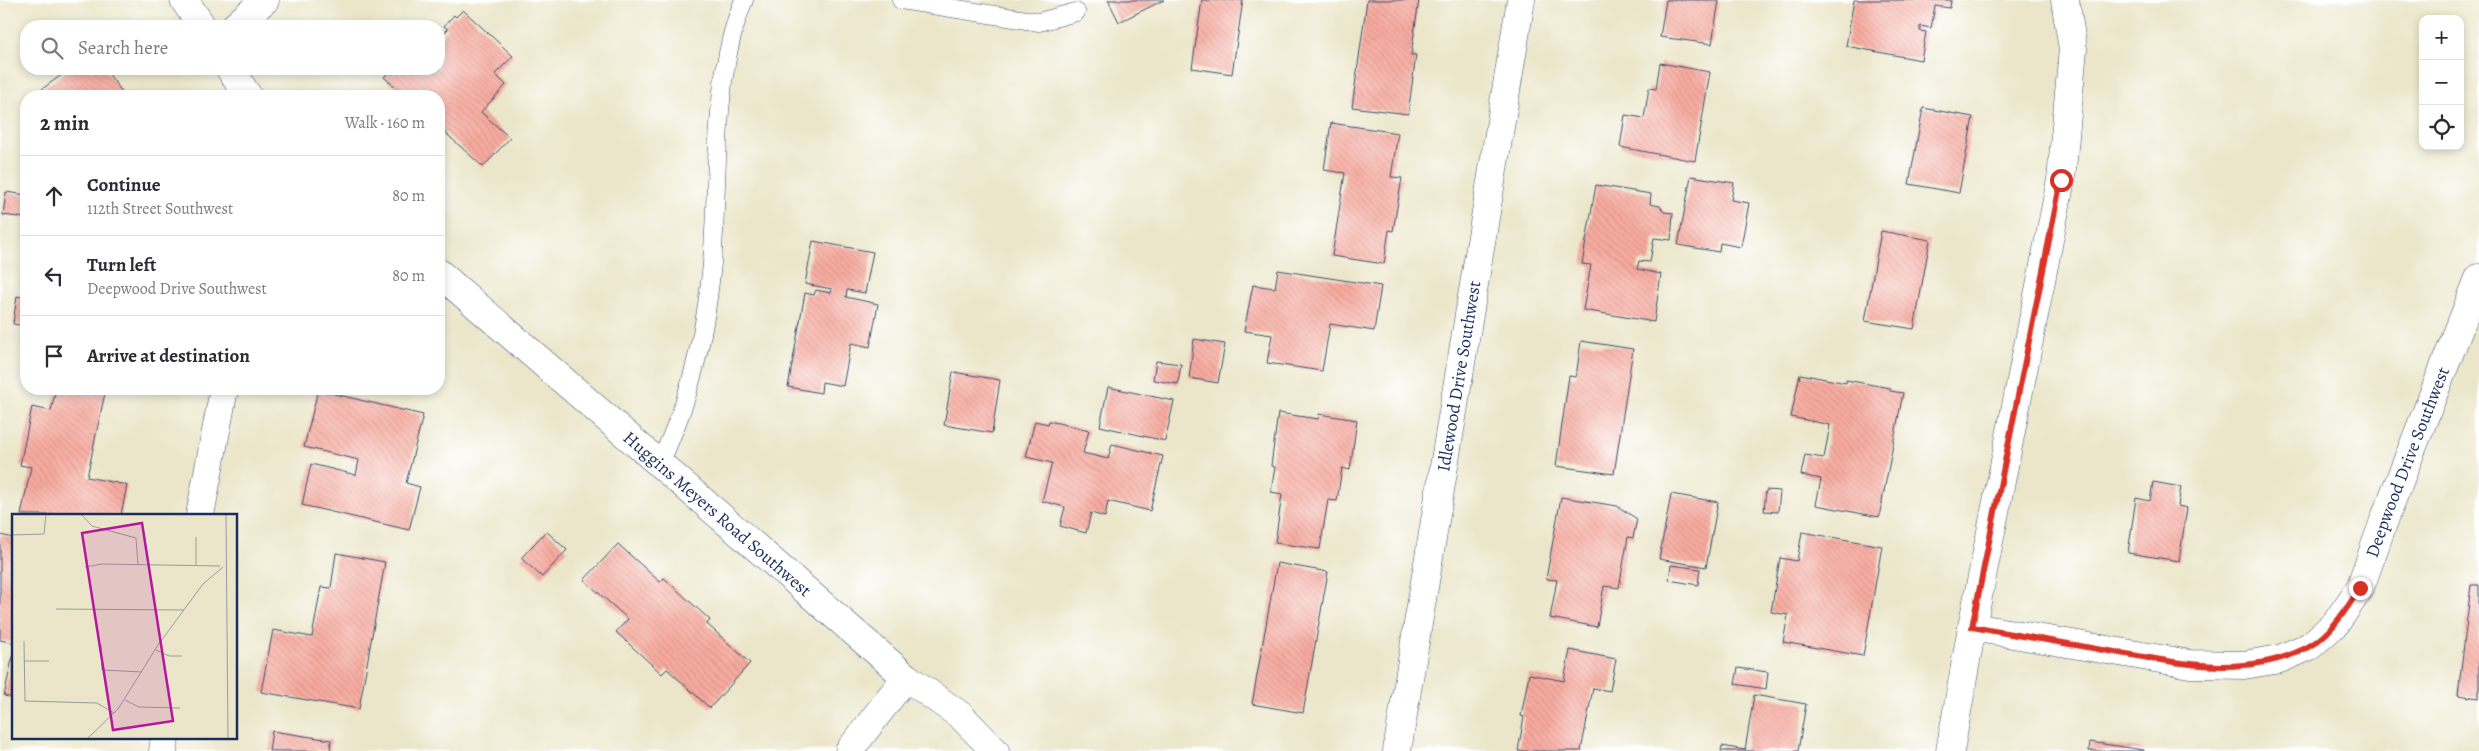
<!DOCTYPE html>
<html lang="en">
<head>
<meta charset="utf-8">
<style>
  :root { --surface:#fff; --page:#f7f7f7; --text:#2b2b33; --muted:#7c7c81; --line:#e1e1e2 }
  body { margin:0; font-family:Alegreya,serif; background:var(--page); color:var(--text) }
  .controls { position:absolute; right:15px; top:15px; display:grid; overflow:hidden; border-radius:10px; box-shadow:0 2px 8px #0003 }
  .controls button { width:45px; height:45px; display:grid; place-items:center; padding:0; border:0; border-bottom:1px solid var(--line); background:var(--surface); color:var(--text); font:25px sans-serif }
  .stop { position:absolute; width:15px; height:15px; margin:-11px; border:4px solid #d93025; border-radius:50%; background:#fff }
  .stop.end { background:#d93025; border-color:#fff; box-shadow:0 1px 5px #0008 }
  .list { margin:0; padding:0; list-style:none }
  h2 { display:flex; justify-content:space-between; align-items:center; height:65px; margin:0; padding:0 20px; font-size:21px }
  h2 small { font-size:16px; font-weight:400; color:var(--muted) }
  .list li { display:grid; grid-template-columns:32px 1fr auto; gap:15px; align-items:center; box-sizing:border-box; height:80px; padding:0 20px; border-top:1px solid var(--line) }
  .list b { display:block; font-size:19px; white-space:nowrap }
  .list p { margin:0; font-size:16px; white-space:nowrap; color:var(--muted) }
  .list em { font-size:16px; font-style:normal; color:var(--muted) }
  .icon { flex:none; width:28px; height:28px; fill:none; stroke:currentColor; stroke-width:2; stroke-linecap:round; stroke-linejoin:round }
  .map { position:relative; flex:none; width:2479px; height:751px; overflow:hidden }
  .search { position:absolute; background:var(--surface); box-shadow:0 2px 8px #0003; left:20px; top:20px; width:425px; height:55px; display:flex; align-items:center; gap:12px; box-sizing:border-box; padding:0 18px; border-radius:20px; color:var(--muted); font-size:19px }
  .panel { position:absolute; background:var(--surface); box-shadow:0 2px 8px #0003; left:20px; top:90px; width:425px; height:305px; border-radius:20px }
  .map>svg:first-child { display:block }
</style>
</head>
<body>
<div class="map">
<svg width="2479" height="751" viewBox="0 0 2479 751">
  <defs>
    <pattern id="building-back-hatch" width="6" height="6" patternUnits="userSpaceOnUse" patternTransform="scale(1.25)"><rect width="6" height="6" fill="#f8ab9f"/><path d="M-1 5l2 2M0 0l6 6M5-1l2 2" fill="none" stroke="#d4938b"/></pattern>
  </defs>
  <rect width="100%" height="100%" fill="#fff"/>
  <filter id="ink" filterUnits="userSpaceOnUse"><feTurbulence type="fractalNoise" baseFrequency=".02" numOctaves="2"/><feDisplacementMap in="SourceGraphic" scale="10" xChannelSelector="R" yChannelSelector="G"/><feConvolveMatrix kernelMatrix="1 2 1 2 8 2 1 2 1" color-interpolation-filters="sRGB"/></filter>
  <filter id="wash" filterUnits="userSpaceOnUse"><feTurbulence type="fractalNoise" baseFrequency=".0096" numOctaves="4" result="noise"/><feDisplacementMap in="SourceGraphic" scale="20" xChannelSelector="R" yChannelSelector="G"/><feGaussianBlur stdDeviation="1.12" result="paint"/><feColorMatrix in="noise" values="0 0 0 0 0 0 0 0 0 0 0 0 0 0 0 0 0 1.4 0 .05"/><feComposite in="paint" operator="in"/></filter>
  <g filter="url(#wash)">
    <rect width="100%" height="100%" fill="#ebe6c9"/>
    <g id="blocks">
      <!-- building -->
      <path fill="url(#building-back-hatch)" d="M1108 0H1164L1119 22Z
        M1202 0H1243L1232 74 1192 68Z
        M1367 0H1419L1411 55H1416L1408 114 1352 107Z
        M1666 0H1719L1712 44 1660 37Z
        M1854 0H1951L1950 8 1935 6 1931 28 1920 26V31L1926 32 1921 60 1846 46Z
        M463 10 513 56 495 74 506 85 481 112 510 138 483 167 439 127V96H405L384 77 390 71 393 74 399 69H439V38L448 29 444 26 454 15 456 17Z
        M1660 63 1710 72 1695 161 1620 147 1625 115 1644 118 1649 88 1656 89Z
        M70 69H105L125 96H47L42 89Z
        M1923 108 1973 117 1959 193 1909 184Z
        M1331 123 1398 133 1391 177 1402 178 1393 231 1389 230 1384 264 1332 256 1345 173 1324 170Z
        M1691 176 1734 183 1731 200 1749 203 1741 247 1720 243 1719 252 1678 245Z
        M1596 185 1651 194 1650 204 1660 206 1664 212 1673 213 1671 240 1654 238 1650 262 1639 261 1637 269 1661 274 1654 322 1583 310 1591 265 1582 264Z
        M6 192 26 195V218L3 215Z
        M1881 231 1930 240 1914 329 1865 321Z
        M813 241 873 252 865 293 847 290 846 297 878 304 870 347 851 343 843 386 822 382 821 393 788 387 805 293 814 295 816 290 831 293 832 289 805 284Z
        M1278 270 1381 286 1374 331 1330 324 1322 371 1267 363 1272 335 1244 331 1253 285 1275 288Z
        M17 296 26 298V326L13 324Z
        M1194 339 1225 344 1218 383 1189 378Z
        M1581 341 1633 349 1614 474 1556 466 1569 376 1576 377Z
        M1156 361 1181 364 1178 384 1153 380Z
        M953 372 1000 380 992 433 944 425Z
        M1800 374 1846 383V380L1890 388V391L1903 393 1879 517 1816 505 1821 479 1801 475 1805 455 1824 458 1830 425 1791 417Z
        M1108 387 1174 401 1165 441 1100 426Z
        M56 389H85L105 393 87 477 127 485 121 515H21L31 467 20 465 32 407 51 411Z
        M318 390 423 415 406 483 420 487 409 530 302 505 311 464 356 475 359 460 304 447Z
        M1278 413 1318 419 1319 414 1357 420 1350 470 1342 468 1337 501 1328 500 1320 549 1275 543 1282 494 1271 492 1275 467 1271 466Z
        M1035 421 1048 424 1049 421 1089 430 1083 453 1108 459 1112 444 1163 456 1150 511 1108 501 1105 517 1091 513 1086 533 1060 526 1065 507 1042 501 1052 463 1026 457Z
        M2153 482 2181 487 2178 506 2187 508 2179 561 2128 553 2136 498 2150 501Z
        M1766 490 1780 491 1778 512 1764 511Z
        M1671 494 1718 502 1706 567 1659 559Z
        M1561 497 1617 506 1637 519 1633 538 1628 537 1619 588 1604 586 1597 627 1550 618 1557 580 1546 579Z
        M546 531 567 550 542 577 521 558Z
        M1802 532 1882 546 1863 656 1783 642 1788 615 1771 612 1780 558 1797 561Z
        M0 535 14 538V566L11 582H14V643L0 640Z
        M618 544 660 582 664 578 710 620 707 624 750 663 710 708 667 669 662 674 616 632 628 619 584 580Z
        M336 553 385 562 359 709 261 692 273 630 312 637 321 587 331 588Z
        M1277 563 1328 572 1303 713 1252 704Z
        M1671 565 1700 569 1698 585 1669 580Z
        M2471 585H2479V698L2458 695Z
        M1570 650 1616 659 1610 691 1593 688 1581 751H1518L1524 717 1521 716 1529 674 1564 681Z
        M13 655H14V698L4 696Z
        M1738 668 1768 672 1766 689 1735 684Z
        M1754 695 1806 704 1798 751H1721L1722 746 1745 750Z
        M272 731 331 740 330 751H269Z
        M2090 742 2144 750V751H2089Z"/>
    </g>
  </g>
  <g filter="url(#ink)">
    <use href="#blocks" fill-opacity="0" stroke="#3a4a6e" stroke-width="1"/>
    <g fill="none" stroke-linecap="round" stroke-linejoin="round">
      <!-- lane casing -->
      <g stroke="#3a4a6e" stroke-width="19">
        <path id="lane" d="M901 0 1039 22 1076 12
          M660 465C669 441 680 418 687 394 700 352 708 306 712 263 719 182 712 74 744 0"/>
      </g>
      <!-- street casing -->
      <g stroke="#3a4a6e" stroke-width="29">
        <g id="street">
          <path d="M235 26 265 0"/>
          <path d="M200 515 224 389"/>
          <path id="s1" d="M1972 627 2190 664 2244 665 2280 659 2310 646 2336 623 2360 588 2386 515 2479 278"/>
          <path d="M163 751 165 737"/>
          <path d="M849 751 906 677"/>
          <path id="s2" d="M1397 751 1521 0"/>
          <path d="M1950 751 1972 627 2061 180 2073 49 2065 0"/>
        </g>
      </g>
      <!-- secondary casing -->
      <g stroke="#3a4a6e" stroke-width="29">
        <g id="secondary">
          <path d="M184 0 202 26"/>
          <path d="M230 69 248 96"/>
          <path id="s3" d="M439 273 906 677 961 716 995 751"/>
        </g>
      </g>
      <!-- lane -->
      <use href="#lane" stroke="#fff" stroke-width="18"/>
      <!-- street -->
      <use href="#street" stroke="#fff" stroke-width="28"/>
      <!-- secondary -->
      <use href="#secondary" stroke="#fff" stroke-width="28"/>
    </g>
  </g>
  <g fill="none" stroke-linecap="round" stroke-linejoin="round" filter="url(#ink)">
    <!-- route -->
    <path stroke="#d93025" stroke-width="6" d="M2061 180 1972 627C2015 635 2059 642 2103 650 2169 661 2245 681 2308 647 2331 635 2346 609 2360 588"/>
  </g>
  <g text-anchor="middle" stroke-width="4" stroke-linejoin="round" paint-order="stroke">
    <!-- street labels -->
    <g font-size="18" fill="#1b2f5e" stroke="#fff">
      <text dy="6" stroke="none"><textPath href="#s2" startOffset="380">Idlewood Drive Southwest</textPath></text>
      <text dy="6" stroke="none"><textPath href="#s1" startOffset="556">Deepwood Drive Southwest</textPath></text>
      <text dy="6" stroke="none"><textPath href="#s3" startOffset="368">Huggins Meyers Road Southwest</textPath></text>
    </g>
  </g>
  <!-- overview -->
  <g transform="translate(12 514)">
    <rect width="225" height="225" fill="#ebe6c9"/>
    <path fill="none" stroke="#989d9e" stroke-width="1" d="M69 0 80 12 124 24 126 51M214 0 216 225M0 21 32 20 34 0M184 23V52M73 53 90 50 208 52M44 95 172 96M12 127 13 187 85 189 102 199M89 130 90 156 130 158M144 136 157 142H170M12 147H37M113 186 127 193 168 194M75 225 106 195 146 131 191 70 211 53"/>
    <path fill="#b5179e" fill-opacity="0.15" stroke="#b5179e" stroke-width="2.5" d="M130 9 161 207 101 216 70 19Z"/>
    <rect width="225" height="225" fill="none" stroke="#1b2f5e" stroke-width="2.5"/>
  </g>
</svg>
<div class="controls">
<button>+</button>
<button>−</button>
<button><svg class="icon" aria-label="locate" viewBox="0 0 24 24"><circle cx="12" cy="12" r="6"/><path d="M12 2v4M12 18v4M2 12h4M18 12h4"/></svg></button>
</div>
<div class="stop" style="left:2061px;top:180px"></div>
<div class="stop end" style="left:2360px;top:588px"></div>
<div class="search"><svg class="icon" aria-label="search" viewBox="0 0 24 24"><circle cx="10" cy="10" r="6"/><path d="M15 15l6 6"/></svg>Search here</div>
<section class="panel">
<h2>2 min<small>Walk · 160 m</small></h2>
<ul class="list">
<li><svg class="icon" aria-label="ahead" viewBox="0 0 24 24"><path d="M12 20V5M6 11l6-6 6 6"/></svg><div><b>Continue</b><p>112th Street Southwest</p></div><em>80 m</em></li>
<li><svg class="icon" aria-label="left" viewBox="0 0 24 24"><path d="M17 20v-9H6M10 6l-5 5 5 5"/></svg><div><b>Turn left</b><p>Deepwood Drive Southwest</p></div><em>80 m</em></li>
<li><svg class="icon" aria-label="arrive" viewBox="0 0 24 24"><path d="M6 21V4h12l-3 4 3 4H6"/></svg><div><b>Arrive at destination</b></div></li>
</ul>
</section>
</div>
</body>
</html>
